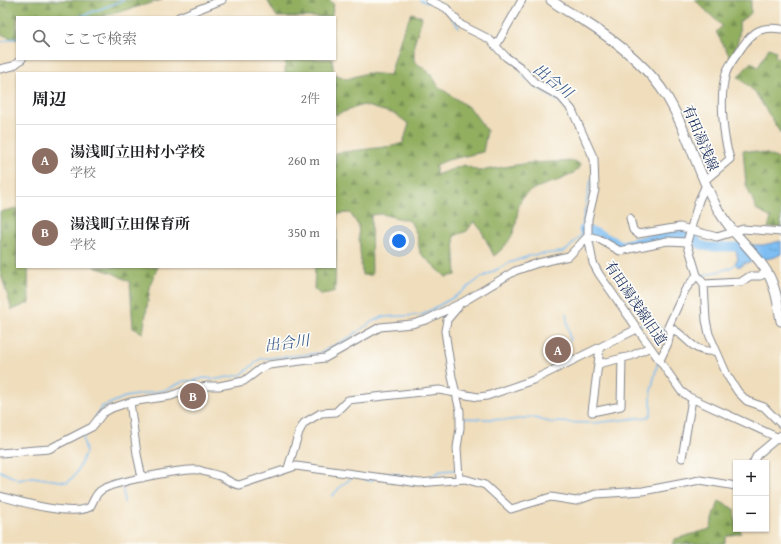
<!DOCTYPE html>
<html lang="ja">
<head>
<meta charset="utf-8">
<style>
  :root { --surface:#fff; --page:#f6f6f6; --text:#202124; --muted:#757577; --line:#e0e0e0; --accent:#c8321e }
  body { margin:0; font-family:"Gentium Book Plus","Noto Serif JP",serif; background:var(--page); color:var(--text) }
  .controls { position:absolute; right:12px; bottom:12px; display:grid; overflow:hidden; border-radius:0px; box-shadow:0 1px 3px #0004 }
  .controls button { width:36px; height:36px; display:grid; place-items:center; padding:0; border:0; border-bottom:1px solid var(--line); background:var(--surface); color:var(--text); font:20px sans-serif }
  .you { position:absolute; left:399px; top:241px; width:14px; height:14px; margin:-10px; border:3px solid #fff; border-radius:50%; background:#1a73e8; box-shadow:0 0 0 6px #1a73e833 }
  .badge { display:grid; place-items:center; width:26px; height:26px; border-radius:50%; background:var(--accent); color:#fff; font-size:13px; font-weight:700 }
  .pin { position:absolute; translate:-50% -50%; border:2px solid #fff; box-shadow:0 1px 4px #0006 }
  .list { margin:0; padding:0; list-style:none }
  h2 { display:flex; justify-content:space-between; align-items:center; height:52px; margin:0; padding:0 16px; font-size:17px }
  h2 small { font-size:13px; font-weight:400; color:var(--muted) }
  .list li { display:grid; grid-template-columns:26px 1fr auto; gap:12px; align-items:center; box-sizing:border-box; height:72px; padding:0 16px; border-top:1px solid var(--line) }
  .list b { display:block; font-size:15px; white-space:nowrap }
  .list p { margin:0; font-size:13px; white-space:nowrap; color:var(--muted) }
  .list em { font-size:13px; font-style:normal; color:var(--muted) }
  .icon { flex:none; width:22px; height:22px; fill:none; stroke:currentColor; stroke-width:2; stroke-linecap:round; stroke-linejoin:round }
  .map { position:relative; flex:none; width:781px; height:544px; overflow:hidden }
  .search { position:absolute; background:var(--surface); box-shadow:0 1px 3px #0004; left:16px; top:16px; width:320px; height:44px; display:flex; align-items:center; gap:10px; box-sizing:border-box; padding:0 14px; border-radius:0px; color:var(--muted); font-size:15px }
  .panel { position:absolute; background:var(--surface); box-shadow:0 1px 3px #0004; left:16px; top:72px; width:320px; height:196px; border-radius:0px }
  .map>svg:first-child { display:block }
</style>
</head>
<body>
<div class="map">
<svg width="781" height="544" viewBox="0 0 781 544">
  <defs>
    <pattern id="forest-firs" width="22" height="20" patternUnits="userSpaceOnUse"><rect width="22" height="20" fill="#92af61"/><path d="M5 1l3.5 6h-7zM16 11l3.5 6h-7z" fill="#768f53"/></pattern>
    <pattern id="water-ripples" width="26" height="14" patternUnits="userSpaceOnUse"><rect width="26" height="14" fill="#7ebef3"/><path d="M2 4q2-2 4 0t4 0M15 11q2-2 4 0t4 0" fill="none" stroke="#669bc8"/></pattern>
  </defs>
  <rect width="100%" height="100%" fill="#fdfcf7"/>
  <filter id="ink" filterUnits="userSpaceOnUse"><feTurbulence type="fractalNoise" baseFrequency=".025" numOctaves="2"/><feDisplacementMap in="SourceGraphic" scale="8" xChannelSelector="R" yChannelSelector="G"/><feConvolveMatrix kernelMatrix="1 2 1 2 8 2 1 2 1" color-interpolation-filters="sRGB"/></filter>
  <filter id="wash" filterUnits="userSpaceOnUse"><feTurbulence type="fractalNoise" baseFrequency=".012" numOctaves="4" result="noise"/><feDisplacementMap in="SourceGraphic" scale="16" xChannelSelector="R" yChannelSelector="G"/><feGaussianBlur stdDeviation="0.9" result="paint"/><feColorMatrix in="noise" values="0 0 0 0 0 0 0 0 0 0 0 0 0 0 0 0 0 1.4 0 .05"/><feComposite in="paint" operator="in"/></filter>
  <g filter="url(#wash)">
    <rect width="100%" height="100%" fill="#efddbb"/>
    <!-- forest -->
    <path fill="url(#forest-firs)" stroke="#566f60" d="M0 0H162L101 17H17V40L0 34Z
      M267 0H330L334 5 331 17H277Z
      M695 0H751V13L739 22C740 36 739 45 730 57L716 32 722 26Z
      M412 13 422 17 414 44V61L431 74 439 87 471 109 487 131 483 152 448 160 436 165V175L464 165 479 171 529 163 575 161 581 165C569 183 544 181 527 193 515 201 519 221 513 233 509 242 502 250 494 256L481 230 474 221 467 231 454 236 456 275 446 277 420 253 417 235 410 221 381 214 371 215 372 275H362L358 225 350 213 337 214 335 291 321 295 314 289 315 267H335V153L393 146 403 143 409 124 395 114 363 105 335 115V74L347 79 366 73 390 75 403 31Z
      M769 48 776 51 775 57 781 59V134L755 92 738 77 751 62 758 67Z
      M286 59H332L334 73H285Z
      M743 150 767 154 781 160V227L768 228 771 218 757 210 746 185Z
      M17 208V267H28L29 303 12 310 0 271V212Z
      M94 267H158L151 282 143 333 133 328 130 282 113 273Z
      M719 501 734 509 736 529H740L741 533 727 536 724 544H672L675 539 710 529Z"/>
    <!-- water -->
    <path fill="url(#water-ripples)" stroke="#4c76a8" d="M781 241V254L775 257 746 263 738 267 735 262 738 260 735 245H763Z"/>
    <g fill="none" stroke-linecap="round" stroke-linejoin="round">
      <!-- stream -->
      <path stroke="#7ebef3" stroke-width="1.5" d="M420 0 428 3
        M79 17 124 0
        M451 18 459 27
        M0 42 17 38
        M522 74 527 80
        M533 85 563 105
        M566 108 582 140
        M701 276 730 268 737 263
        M566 313 570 341
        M638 326 652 318 662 330 667 333
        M582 350 586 351
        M95 418 102 407 125 397 166 390 184 381H193L204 378 217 379 241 375 260 359 320 353 350 337 373 321 382 317 422 315 456 296 479 279 509 263 532 255 563 252 569 248 582 234 583 220 591 179
        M462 418 511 420 531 417 549 422 594 423 648 417 651 414V391L658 361
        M0 471 19 480 32 477 67 482C77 477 81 462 86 452L83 438 86 434
        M382 475 391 473 424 479 431 477 441 471 455 470
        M364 479 370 481 374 479
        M332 496 341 486 353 477
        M124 503 123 488 125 485"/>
      <!-- river -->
      <path stroke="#7ebef3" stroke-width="9" d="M583 230 597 233 621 245 674 234 687 235 694 238 699 244 708 247H746"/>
    </g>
  </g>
  <g filter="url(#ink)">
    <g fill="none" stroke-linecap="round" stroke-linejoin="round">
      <!-- minor casing -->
      <g stroke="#85868c" stroke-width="9">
        <path id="minor" d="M429 0 446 8 461 25 489 39 506 57 520 67 534 82 561 97 572 110 594 159 595 190 588 219V236L593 263 599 274 681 391 689 397 781 439
          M179 17 222 0
          M496 46 522 0
          M0 69 13 66 22 59
          M704 181 730 159C723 137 719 96 726 73 729 64 737 55 742 47 753 31 762 26 781 29
          M706 185 699 200 687 242 697 275 704 284 706 320 709 334 727 375 738 392 747 401 764 407 781 424
          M630 218 633 230 638 234 680 227 717 237 743 229 781 232
          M704 284 741 282 750 276H760L768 272
          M458 307 447 320 445 331 452 377 460 411V428L457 448 459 478
          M671 328C690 338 691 353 715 351
          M600 348 598 364 631 356 650 347
          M660 360 668 343 671 328 668 327 685 290 697 275
          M598 364 592 412 621 406 622 358
          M130 402 137 454 142 478
          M0 453 49 449 92 427 103 413 112 408 130 402 171 396 188 389 208 386H219L244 381 260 369 269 365 325 358 380 327 412 324 426 320 463 302 515 271 538 263 569 256 588 236 599 239 620 251 667 241 687 242
          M682 458 692 399
          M753 463 757 455 781 435
          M288 468 299 432 304 423 321 413 336 412 348 400 439 390 478 397 487 396 533 380 637 329
          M0 496C21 502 71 517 90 507 93 502 95 495 100 491 111 482 184 468 199 470 205 472 213 474 220 476 227 479 231 484 239 485L296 466 419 483 465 479 485 485 511 509 551 497 576 501 596 494 643 491 700 480 736 486"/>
      </g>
      <!-- major casing -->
      <g stroke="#85868c" stroke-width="11">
        <path id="major" d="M551 0C562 9 575 15 587 23 617 42 648 66 667 97 689 133 698 176 720 213 733 235 754 250 767 272 776 287 778 304 781 321"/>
      </g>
      <!-- minor -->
      <use href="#minor" stroke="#fff" stroke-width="7"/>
      <!-- major -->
      <use href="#major" stroke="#fff" stroke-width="9"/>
    </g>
  </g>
  <g text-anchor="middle" stroke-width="3.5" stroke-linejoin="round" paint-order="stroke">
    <!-- street labels -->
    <g font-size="14" fill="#1b2f5e" stroke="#fdfcf7">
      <text transform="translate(701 138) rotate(67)" y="5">有田湯浅線</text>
      <text transform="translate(636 303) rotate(56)" y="5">有田湯浅線旧道</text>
    </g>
    <!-- water labels -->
    <g font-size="15" font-style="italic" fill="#395a8b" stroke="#fdfcf7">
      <text transform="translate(553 81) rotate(39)" y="5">出合川</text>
      <text transform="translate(287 343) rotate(-7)" y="5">出合川</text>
    </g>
  </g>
</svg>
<div class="controls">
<button>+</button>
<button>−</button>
</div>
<div class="you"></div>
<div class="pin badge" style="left:558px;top:350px;background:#8d6e63">A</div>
<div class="pin badge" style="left:193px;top:396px;background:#8d6e63">B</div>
<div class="search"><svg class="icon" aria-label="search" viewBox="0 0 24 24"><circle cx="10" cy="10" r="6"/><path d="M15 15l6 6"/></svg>ここで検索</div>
<section class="panel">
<h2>周辺<small>2件</small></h2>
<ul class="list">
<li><span class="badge" style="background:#8d6e63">A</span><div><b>湯浅町立田村小学校</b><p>学校</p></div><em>260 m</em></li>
<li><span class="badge" style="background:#8d6e63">B</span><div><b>湯浅町立田保育所</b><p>学校</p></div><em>350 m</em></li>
</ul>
</section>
</div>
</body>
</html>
